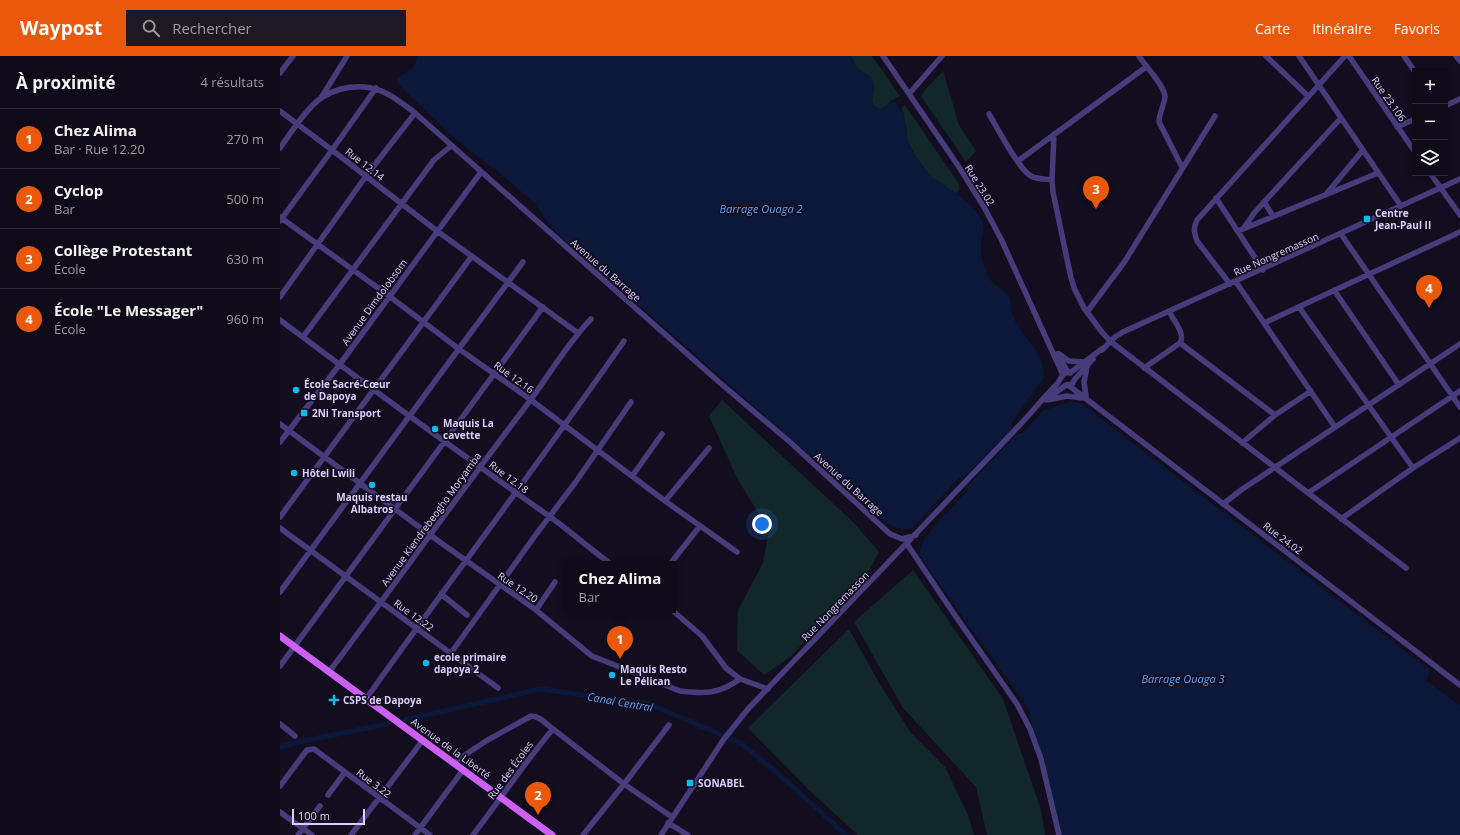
<!DOCTYPE html>
<html lang="fr">
<head>
<meta charset="utf-8">
<style>
  :root { --surface:#0e0a17; --page:#1c1824; --text:#f1f3f6; --muted:#9b9aa1; --line:#2e2b36; --accent:#ea580c }
  body { margin:0; font-family:"Open Sans",sans-serif; background:var(--page); color:var(--text) }
  .controls { position:absolute; right:12px; top:12px; display:grid; overflow:hidden; border-radius:0px; box-shadow:0 2px 6px #0003 }
  .controls button { width:36px; height:36px; display:grid; place-items:center; padding:0; border:0; border-bottom:1px solid var(--line); background:var(--surface); color:var(--text); font:20px sans-serif }
  .scale { position:absolute; left:12px; bottom:10px; width:73px; box-sizing:border-box; padding-left:4px; border:2px solid #dad0fc; border-top:0; font-size:11px; line-height:14px; white-space:nowrap; color:#dad0fc; -webkit-text-stroke:3px #130e1f; paint-order:stroke }
  .you { position:absolute; left:482px; top:468px; width:14px; height:14px; margin:-10px; border:3px solid #fff; border-radius:50%; background:#1a73e8; box-shadow:0 0 0 6px #1a73e833 }
  .badge { display:grid; place-items:center; width:26px; height:26px; border-radius:50%; background:var(--accent); color:#fff; font-size:13px; font-weight:700 }
  .pin { position:absolute; translate:-50% -33px; filter:drop-shadow(0 1px 2px #0008) }
  .pin::after { content:''; position:absolute; top:21px; width:14px; height:12px; background:inherit; clip-path:polygon(0 0,100% 0,50% 100%) }
  .popup { position:absolute; left:284px; top:505px; width:112px; height:52px; box-sizing:border-box; display:grid; place-content:center; border-radius:0px; background:var(--surface); filter:drop-shadow(0 1px 3px #0005); font-size:13px; white-space:nowrap; color:var(--muted) }
  .popup b { font-size:15px; color:var(--text) }
  .popup::after { content:''; position:absolute; left:50%; top:100%; margin-left:-8px; border:8px solid transparent; border-top-color:var(--surface) }
  .list { margin:0; padding:0; list-style:none }
  h2 { display:flex; justify-content:space-between; align-items:center; height:52px; margin:0; padding:0 16px; font-size:17px }
  h2 small { font-size:13px; font-weight:400; color:var(--muted) }
  .list li { display:grid; grid-template-columns:26px 1fr auto; gap:12px; align-items:center; box-sizing:border-box; height:60px; padding:0 16px; border-top:1px solid var(--line) }
  .list b { display:block; font-size:15px; white-space:nowrap }
  .list p { margin:0; font-size:13px; white-space:nowrap; color:var(--muted) }
  .list em { font-size:13px; font-style:normal; color:var(--muted) }
  .icon { flex:none; width:22px; height:22px; fill:none; stroke:currentColor; stroke-width:2; stroke-linecap:round; stroke-linejoin:round }
  .map { position:relative; flex:none; width:1180px; height:779px; overflow:hidden }
  header { display:flex; align-items:center; gap:24px; box-sizing:border-box; height:56px; padding:0 20px; background:var(--accent); color:#fff }
  header strong { font-size:19px }
  nav { display:flex; gap:22px; margin-inline-start:auto; font-size:14px }
  .search { width:280px; height:36px; background:var(--page); display:flex; align-items:center; gap:10px; box-sizing:border-box; padding:0 14px; border-radius:0px; color:var(--muted); font-size:15px }
  main { display:flex }
  aside { flex:1; background:var(--surface) }
  .map>svg:first-child { display:block }
</style>
</head>
<body>
<header>
<strong>Waypost</strong>
<div class="search"><svg class="icon" aria-label="search" viewBox="0 0 24 24"><circle cx="10" cy="10" r="6"/><path d="M15 15l6 6"/></svg>Rechercher</div>
<nav><a>Carte</a><a>Itinéraire</a><a>Favoris</a></nav>
</header>
<main>
<aside>
<h2>À proximité<small>4 résultats</small></h2>
<ul class="list">
<li><span class="badge">1</span><div><b>Chez Alima</b><p>Bar · Rue 12.20</p></div><em>270 m</em></li>
<li><span class="badge">2</span><div><b>Cyclop</b><p>Bar</p></div><em>500 m</em></li>
<li><span class="badge">3</span><div><b>Collège Protestant</b><p>École</p></div><em>630 m</em></li>
<li><span class="badge">4</span><div><b>École &quot;Le Messager&quot;</b><p>École</p></div><em>960 m</em></li>
</ul>
</aside>
<div class="map">
<svg width="1180" height="779" viewBox="0 0 1180 779">
  <rect width="100%" height="100%" fill="#130e1f"/>
  <!-- green -->
  <path fill="#122729" d="M571 0H592L620 40 610 45 607 50 601 53C583 49 598 36 593 25 589 17 583 18 579 14 575 10 574 4 571 0Z
    M663 15 679 69 696 95 686 106 641 40 646 33Z
    M625 49 679 128V134L675 138 651 121 635 100 627 83V76L623 55 621 52Z
    M442 344 574 467 599 496 583 526 509 602 484 619 457 594 458 554 483 507 489 474 458 424 429 360Z
    M633 514 723 643 761 754 765 779H707L696 731 623 652 574 566Z
    M569 573 598 625 631 677 665 711 688 759 694 779H578L530 735 468 672Z"/>
  <!-- water -->
  <path fill="#0c183a" d="M137 0H571C574 4 575 10 579 14 583 18 589 17 593 25 598 35 584 49 601 53L611 47H616C630 63 623 83 635 100 637 104 649 119 652 121 668 132 691 145 700 162 706 171 702 178 701 188 700 201 704 216 712 226 716 231 724 234 728 239 732 246 730 256 734 263 744 282 764 297 764 321L731 368 730 370 731 373 682 424 679 422 633 471C621 476 613 470 603 465L533 402 278 178 268 167 256 148 216 114 193 97 168 76 118 28 117 23C125 14 136 16 137 0Z
    M791 345 802 348 1150 614 1147 625 1180 650V779H780L748 652 639 499 644 482 688 434V430L737 378 743 377 763 355Z"/>
  <g fill="none" stroke-linecap="round" stroke-linejoin="round">
    <!-- canal -->
    <path stroke="#0c183a" stroke-width="5" d="M125 664 260 633 369 648 461 687 510 728 566 779
      M0 691 28 684 107 668"/>
    <!-- minor -->
    <path stroke="#463c7b" stroke-width="5.5" d="M603 0 679 111 704 151 721 183 783 319
      M859 0C865 10 885 30 885 41 884 50 879 57 879 66L902 111
      M986 0 1028 40
      M1019 0 1121 150
      M1069 0 1135 96
      M1124 0 1135 16
      M1176 0 1180 5
      M0 17 13 0
      M629 38 662 0
      M41 42 67 0
      M1165 50 1180 43
      M0 55 52 94 157 175 298 277
      M709 58C717 71 739 114 751 120 757 123 765 123 772 124
      M1117 71 1135 63
      M774 78 772 124 773 136 791 222 795 234 804 252 821 275 830 285 1126 512
      M0 92C10 78 20 62 32 50 40 41 51 36 61 33 93 25 111 38 135 57L439 326 510 386 610 478 622 483 636 479
      M738 105 866 11
      M1150 117 1180 159
      M1047 137 1083 94
      M936 142 983 214
      M984 146 993 160
      M0 161 109 240 179 293 251 344 385 445 457 496
      M0 165 52 94 96 32
      M963 173 975 156 1061 62
      M958 175 1098 117
      M1061 178 1180 351
      M956 226 1055 371
      M950 228 917 185C914 176 913 172 917 164L1065 0
      M1054 234 1119 329
      M0 241 86 120 135 57
      M1019 251 1133 412
      M807 256 845 205 935 60
      M0 264C89 331 178 396 269 460 290 475 310 493 331 508
      M984 267 1180 176
      M23 281 154 104 171 90
      M900 287 995 359
      M822 294 835 281 843 276 1180 123
      M777 298 788 316
      M779 298 789 305 804 306
      M864 312 900 287C906 278 893 264 889 255
      M786 329 792 328 795 323 813 303
      M788 329 1180 629
      M806 340 804 326 807 311
      M770 341 786 329
      M767 344 787 340 802 342
      M0 368 150 479 256 554 312 600 400 635C425 638 439 638 460 623L488 633
      M0 386 60 308 201 116
      M962 387 995 359 1031 335
      M353 419 382 378
      M1028 437 1180 335
      M385 445 429 392
      M943 448 961 434 1180 288
      M0 461 192 200
      M1061 463 1133 412 1180 382
      M0 472 218 632
      M627 488 672 555 737 648 750 673 761 703 779 779
      M390 508 420 470
      M0 536C80 426 162 316 243 206
      M161 538 187 559
      M256 554 275 526
      M392 554 422 580 446 612 460 623
      M171 597 257 477 295 427 351 346
      M0 610 263 251
      M49 616C115 528 179 438 246 350 268 321 286 289 311 263
      M86 643C171 523 260 406 344 285
      M0 668 15 680
      M173 707 206 685 251 660C260 660 266 668 273 673
      M0 730 27 694 34 693 150 779
      M48 739 65 716
      M0 756 32 779
      M388 767 408 779
      M18 779 40 750
      M71 779 143 684
      M135 779 183 714
      M193 779C220 744 244 707 273 673L344 728 392 761
      M303 779 344 728 389 669
      M381 779 444 683 468 653 734 375C749 360 762 343 777 328 780 325 781 320 784 318 786 316 788 317 790 317L823 292"/>
    <!-- major -->
    <path stroke="#cd5ff4" stroke-width="7" d="M0 580 272 779"/>
  </g>
  <!-- markers -->
  <g fill="#10b9e7" stroke="#130e1f" stroke-width="1.5">
    <rect x="1083" y="159" width="8" height="8" rx="2"/>
    <circle cx="16" cy="334" r="4"/>
    <rect x="20" y="353" width="8" height="8" rx="2"/>
    <circle cx="155" cy="373" r="4"/>
    <circle cx="14" cy="417" r="4"/>
    <circle cx="92" cy="429" r="4"/>
    <circle cx="146" cy="607" r="4"/>
    <circle cx="332" cy="619" r="4"/>
    <path d="M52 638h4v4h4v4h-4v4h-4v-4h-4v-4h4z"/>
    <rect x="406" y="723" width="8" height="8" rx="2"/>
  </g>
  <g text-anchor="middle" stroke-width="3.5" stroke-linejoin="round" paint-order="stroke">
    <!-- street labels -->
    <g font-size="10" fill="#dad0fc" stroke="#130e1f">
      <text transform="translate(1109 43) rotate(55)" y="4">Rue 23.106</text>
      <text transform="translate(85 108) rotate(38)" y="4">Rue 12.14</text>
      <text transform="translate(700 129) rotate(58)" y="4">Rue 23.02</text>
      <text transform="translate(996 198) rotate(-24)" y="4">Rue Nongremasson</text>
      <text transform="translate(326 214) rotate(41)" y="4">Avenue du Barrage</text>
      <text transform="translate(94 246) rotate(-54)" y="4">Avenue Dimdolobsom</text>
      <text transform="translate(234 321) rotate(36)" y="4">Rue 12.16</text>
      <text transform="translate(229 421) rotate(37)" y="4">Rue 12.18</text>
      <text transform="translate(569 428) rotate(42)" y="4">Avenue du Barrage</text>
      <text transform="translate(151 463) rotate(-54)" y="4">Avenue Kiendrebeogho Moryamba</text>
      <text transform="translate(1003 482) rotate(37)" y="4">Rue 24.02</text>
      <text transform="translate(238 531) rotate(34)" y="4">Rue 12.20</text>
      <text transform="translate(555 550) rotate(-46)" y="4">Rue Nongremasson</text>
      <text transform="translate(134 559) rotate(36)" y="4">Rue 12.22</text>
      <text transform="translate(171 692) rotate(36)" y="4">Avenue de la Liberté</text>
      <text transform="translate(230 714) rotate(-54)" y="4">Rue des Écoles</text>
      <text transform="translate(94 727) rotate(37)" y="4">Rue 3.22</text>
    </g>
    <!-- poi labels -->
    <g font-size="10" font-weight="bold" fill="#dad0fc" stroke="#130e1f" text-anchor="start">
      <text x="1095" y="161">Centre<tspan x="1095" dy="12">Jean-Paul II</tspan></text>
      <text x="24" y="332">École Sacré-Cœur<tspan x="24" dy="12">de Dapoya</tspan></text>
      <text x="32" y="361">2Ni Transport</text>
      <text x="163" y="371">Maquis La<tspan x="163" dy="12">cavette</tspan></text>
      <text x="22" y="421">Hôtel Lwili</text>
      <text x="92" y="445" text-anchor="middle">Maquis restau<tspan x="92" dy="12">Albatros</tspan></text>
      <text x="154" y="605">ecole primaire<tspan x="154" dy="12">dapoya 2</tspan></text>
      <text x="340" y="617">Maquis Resto<tspan x="340" dy="12">Le Pélican</tspan></text>
      <text x="63" y="648">CSPS de Dapoya</text>
      <text x="418" y="731">SONABEL</text>
    </g>
    <!-- water labels -->
    <g font-size="11" font-style="italic" fill="#65a1f4" stroke="#130e1f">
      <text x="481" y="157">Barrage Ouaga 2</text>
      <text x="903" y="627">Barrage Ouaga 3</text>
      <text transform="translate(340 646) rotate(10)" y="4">Canal Central</text>
    </g>
  </g>
</svg>
<div class="controls">
<button>+</button>
<button>−</button>
<button><svg class="icon" aria-label="layers" viewBox="0 0 24 24"><path d="M12 4l9 5-9 5-9-5zM3 14l9 5 9-5"/></svg></button>
</div>
<div class="scale">100 m</div>
<div class="you"></div>
<div class="pin badge" style="left:340px;top:603px">1</div>
<div class="popup"><b>Chez Alima</b>Bar</div>
<div class="pin badge" style="left:258px;top:759px">2</div>
<div class="pin badge" style="left:816px;top:153px">3</div>
<div class="pin badge" style="left:1149px;top:252px">4</div>
</div>
</main>
</body>
</html>
